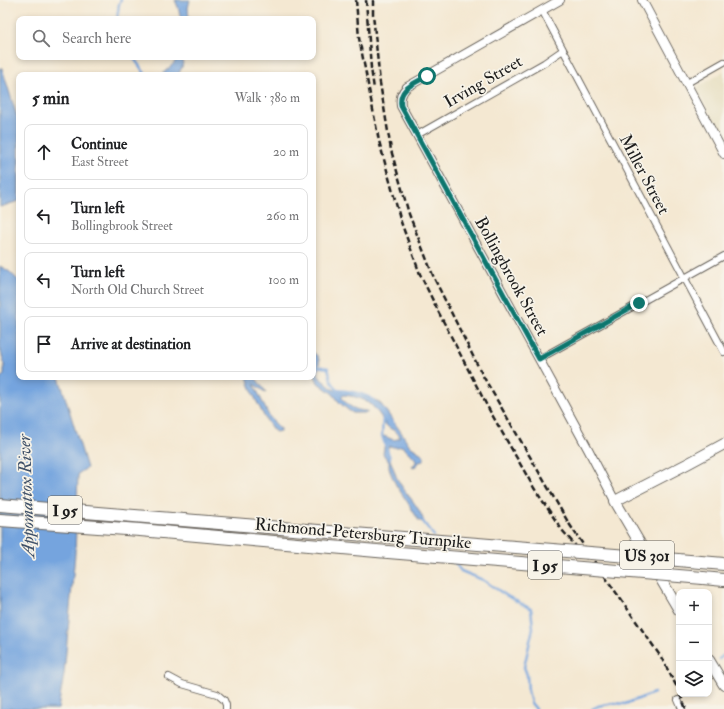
<!DOCTYPE html>
<html lang="en">
<head>
<meta charset="utf-8">
<style>
  :root { --surface:#fff; --page:#f6f6f6; --text:#202124; --muted:#757577; --line:#e0e0e0 }
  body { margin:0; font-family:"IM FELL Double Pica",serif; background:var(--page); color:var(--text) }
  .controls { position:absolute; right:12px; bottom:12px; display:grid; overflow:hidden; border-radius:8px; box-shadow:0 2px 6px #0003 }
  .controls button { width:36px; height:36px; display:grid; place-items:center; padding:0; border:0; border-bottom:1px solid var(--line); background:var(--surface); color:var(--text); font:20px sans-serif }
  .stop { position:absolute; width:12px; height:12px; margin:-9px; border:3px solid #0f766e; border-radius:50%; background:#fff }
  .stop.end { background:#0f766e; border-color:#fff; box-shadow:0 1px 4px #0008 }
  .list { margin:0; padding:0; list-style:none }
  h2 { display:flex; justify-content:space-between; align-items:center; height:52px; margin:0; padding:0 16px; font-size:17px }
  h2 small { font-size:13px; font-weight:400; color:var(--muted) }
  .list li { display:grid; grid-template-columns:26px 1fr auto; gap:12px; align-items:center; box-sizing:border-box; height:56px; margin:0 8px 8px; padding:0 8px; border:1px solid var(--line); border-radius:8px }
  .list b { display:block; font-size:15px; white-space:nowrap }
  .list p { margin:0; font-size:13px; white-space:nowrap; color:var(--muted) }
  .list em { font-size:13px; font-style:normal; color:var(--muted) }
  .icon { flex:none; width:22px; height:22px; fill:none; stroke:currentColor; stroke-width:2; stroke-linecap:round; stroke-linejoin:round }
  .map { position:relative; flex:none; width:724px; height:709px; overflow:hidden }
  .search { position:absolute; background:var(--surface); box-shadow:0 2px 6px #0003; left:16px; top:16px; width:300px; height:44px; display:flex; align-items:center; gap:10px; box-sizing:border-box; padding:0 14px; border-radius:8px; color:var(--muted); font-size:15px }
  .panel { position:absolute; background:var(--surface); box-shadow:0 2px 6px #0003; left:16px; top:72px; width:300px; height:308px; border-radius:8px }
  .map>svg:first-child { display:block }
</style>
</head>
<body>
<div class="map">
<svg width="724" height="709" viewBox="0 0 724 709">
  <rect width="100%" height="100%" fill="#f7f3e8"/>
  <filter id="ink" filterUnits="userSpaceOnUse"><feTurbulence type="fractalNoise" baseFrequency=".025" numOctaves="2"/><feDisplacementMap in="SourceGraphic" scale="8" xChannelSelector="R" yChannelSelector="G"/><feConvolveMatrix kernelMatrix="1 2 1 2 8 2 1 2 1" color-interpolation-filters="sRGB"/></filter>
  <filter id="wash" filterUnits="userSpaceOnUse"><feTurbulence type="fractalNoise" baseFrequency=".012" numOctaves="4" result="noise"/><feDisplacementMap in="SourceGraphic" scale="16" xChannelSelector="R" yChannelSelector="G"/><feGaussianBlur stdDeviation="0.9" result="paint"/><feColorMatrix in="noise" values="0 0 0 0 0 0 0 0 0 0 0 0 0 0 0 0 0 1.4 0 .05"/><feComposite in="paint" operator="in"/></filter>
  <g filter="url(#wash)">
    <rect width="100%" height="100%" fill="#f4e8d2"/>
    <!-- built -->
    <path fill="#e4dbba" d="M724 72V138L696 88Z"/>
    <!-- water -->
    <path fill="#75a4de" stroke="#48607d" d="M175 0H190L188 8 189 19H181L178 7Z
      M177 57H184L182 67 178 75H162C167 68 174 66 177 57Z
      M0 68H2L19 123V201L0 207Z
      M0 266 10 272 19 281V377H59L87 468 79 473 78 476 75 554 64 674 58 709H0V378L4 375V363L0 349Z
      M313 352C323 360 318 364 318 374L321 379 334 390 354 392 377 401 381 404 401 432 410 446 422 454 424 457V461L419 462 414 468 412 467 416 462C415 455 410 455 406 450 401 445 407 449 401 446 394 449 391 445 388 447 387 453 389 456 391 462 394 468 395 476 399 482 407 496 419 505 424 522L419 521 408 503 396 485 391 474 389 467V462L383 454 385 442 383 436C390 437 393 443 400 437 397 430 390 430 386 425 383 422 382 417 379 414 370 400 359 397 344 395L342 396V398C349 407 355 410 366 411L368 412 367 413H353L348 410 339 402 333 394 318 383 314 374V363L313 360Z
      M247 377H255L266 392V393L254 384 269 416 280 429V431L276 432 273 430 265 418 253 394Z"/>
    <g fill="none" stroke-linecap="round" stroke-linejoin="round">
      <!-- stream -->
      <path stroke="#75a4de" stroke-width="2.5" d="M117 19 119 4 121 0
        M133 57 146 75
        M316 366 328 368 331 380 337 390C348 391 368 393 375 402
        M383 416 382 436 390 458
        M421 519 434 536
        M440 545 447 553
        M454 562 461 571 483 580 507 596 531 609 533 628 524 667 527 675 528 691 531 703 536 709
        M719 659 724 655
        M592 709 598 706 614 703 625 704 654 693"/>
    </g>
  </g>
  <g filter="url(#ink)">
    <g fill="none" stroke-linecap="round" stroke-linejoin="round">
      <!-- minor casing -->
      <g stroke="#68635c" stroke-width="8">
        <path id="minor" d="M542 10 724 352
          M687 83 724 62
          M417 135 544 63 563 50
          M539 359 724 256
          M169 677 182 684 217 694 224 700 226 705V709
          M678 700 682 709"/>
      </g>
      <!-- tertiary casing -->
      <g stroke="#68635c" stroke-width="10">
        <path id="tertiary" d="M560 0 407 87C401 93 400 98 401 106L417 135 588 449 615 501
          M642 0 724 154"/>
      </g>
      <!-- primary casing -->
      <g stroke="#68635c" stroke-width="12">
        <path id="primary" d="M679 610 615 501 687 464 724 444
          M709 660 724 685"/>
      </g>
      <!-- motorway casing -->
      <g stroke="#68635c" stroke-width="14">
        <path id="motorway" d="M0 505 391 537
          M0 520 140 530 388 552
          M678 560 724 564
          M703 578 724 580"/>
      </g>
      <!-- minor -->
      <use href="#minor" stroke="#fff" stroke-width="6"/>
      <!-- tertiary -->
      <use href="#tertiary" stroke="#fff" stroke-width="8"/>
      <!-- primary -->
      <use href="#primary" stroke="#fff" stroke-width="10"/>
      <!-- motorway -->
      <use href="#motorway" stroke="#fff" stroke-width="12"/>
      <!-- rail -->
      <path stroke="#1c1c1c" stroke-width="2.5" stroke-dasharray="6 3" stroke-linecap="butt" d="M356 0 359 38 379 141 401 222 420 274 439 313 487 406 534 488 562 530 587 559
        M366 0 371 68 374 89
        M373 0V14L380 83 391 150 409 214 434 278 483 376 568 522 592 558 661 657 679 691
        M680 694 686 709"/>
      <!-- motorway-bridge casing -->
      <g stroke="#68635c" stroke-width="14" stroke-linecap="butt">
        <path id="motorway-bridge" d="M391 537 678 560
          M388 552 703 578"/>
      </g>
      <!-- motorway-bridge -->
      <use href="#motorway-bridge" stroke="#fff" stroke-width="12"/>
    </g>
  </g>
  <g fill="none" stroke-linecap="round" stroke-linejoin="round" filter="url(#ink)">
    <!-- route -->
    <path stroke="#0f766e" stroke-width="5" d="M427 76C414 84 398 88 401 106L539 359 639 303"/>
  </g>
  <g text-anchor="middle" stroke-width="3.5" stroke-linejoin="round" paint-order="stroke">
    <!-- shield labels -->
    <g fill="#f7f3e8" stroke="#5e5c59" stroke-width="1">
      <rect x="48" y="496" width="34" height="28" rx="3"/>
      <rect x="620" y="541" width="54" height="28" rx="3"/>
      <rect x="528" y="551" width="34" height="28" rx="3"/>
    </g>
    <g font-size="16" font-weight="bold" fill="#1c1c1c">
      <text x="65" y="516">I 95</text>
      <text x="647" y="561">US 301</text>
      <text x="545" y="571">I 95</text>
    </g>
    <!-- street labels -->
    <g font-size="17" fill="#1c1c1c" stroke="#f7f3e8">
      <text transform="translate(483 81) rotate(-30)" y="6">Irving Street</text>
      <text transform="translate(645 174) rotate(62)" y="6">Miller Street</text>
      <text transform="translate(512 276) rotate(61)" y="6">Bollingbrook Street</text>
      <text transform="translate(363 533) rotate(5)" y="6">Richmond-Petersburg Turnpike</text>
    </g>
    <!-- water labels -->
    <g font-size="18" font-style="italic" fill="#40526a" stroke="#f7f3e8">
      <text transform="translate(26 496) rotate(-92)" y="6">Appomattox River</text>
    </g>
  </g>
</svg>
<div class="controls">
<button>+</button>
<button>−</button>
<button><svg class="icon" aria-label="layers" viewBox="0 0 24 24"><path d="M12 4l9 5-9 5-9-5zM3 14l9 5 9-5"/></svg></button>
</div>
<div class="stop" style="left:427px;top:76px"></div>
<div class="stop end" style="left:639px;top:303px"></div>
<div class="search"><svg class="icon" aria-label="search" viewBox="0 0 24 24"><circle cx="10" cy="10" r="6"/><path d="M15 15l6 6"/></svg>Search here</div>
<section class="panel">
<h2>5 min<small>Walk · 380 m</small></h2>
<ul class="list">
<li><svg class="icon" aria-label="ahead" viewBox="0 0 24 24"><path d="M12 20V5M6 11l6-6 6 6"/></svg><div><b>Continue</b><p>East Street</p></div><em>20 m</em></li>
<li><svg class="icon" aria-label="left" viewBox="0 0 24 24"><path d="M17 20v-9H6M10 6l-5 5 5 5"/></svg><div><b>Turn left</b><p>Bollingbrook Street</p></div><em>260 m</em></li>
<li><svg class="icon" aria-label="left" viewBox="0 0 24 24"><path d="M17 20v-9H6M10 6l-5 5 5 5"/></svg><div><b>Turn left</b><p>North Old Church Street</p></div><em>100 m</em></li>
<li><svg class="icon" aria-label="arrive" viewBox="0 0 24 24"><path d="M6 21V4h12l-3 4 3 4H6"/></svg><div><b>Arrive at destination</b></div></li>
</ul>
</section>
</div>
</body>
</html>
